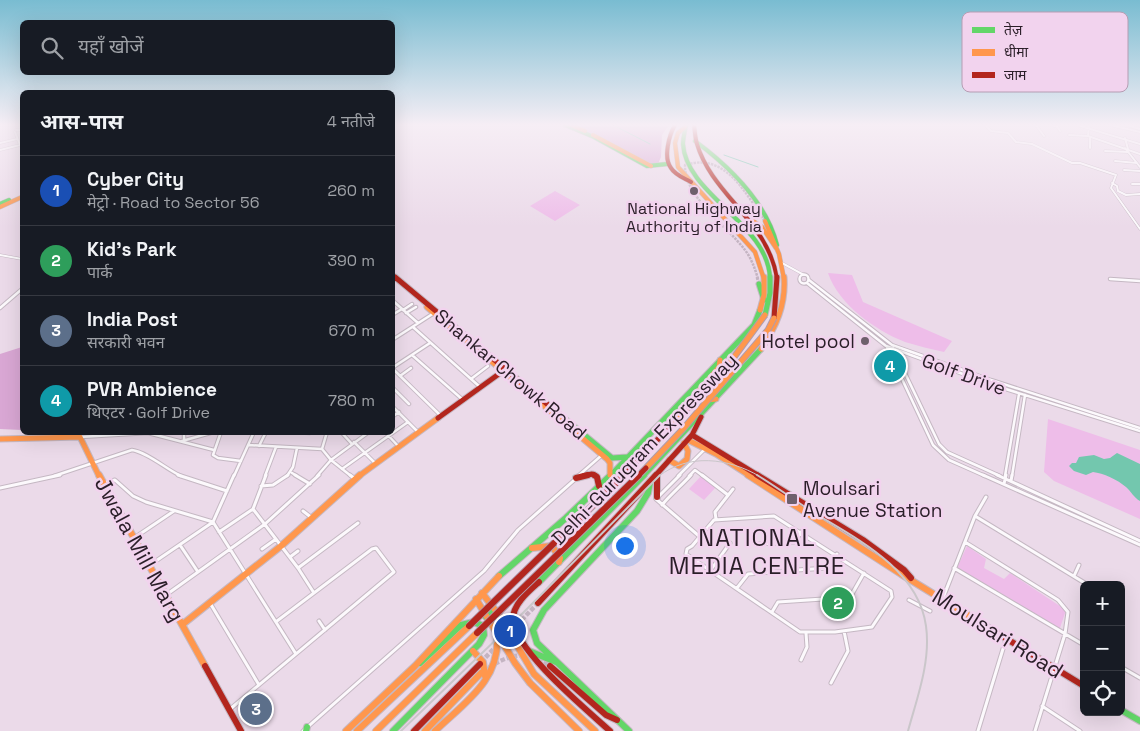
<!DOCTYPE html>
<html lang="hi">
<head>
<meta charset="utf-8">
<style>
  :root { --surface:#171b24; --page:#20242c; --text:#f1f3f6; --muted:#9ea1a6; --line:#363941; --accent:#b6b1b8 }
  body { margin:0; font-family:"Space Grotesk","Noto Sans Devanagari",sans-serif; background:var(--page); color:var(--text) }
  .controls { position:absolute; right:15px; bottom:15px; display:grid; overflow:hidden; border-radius:8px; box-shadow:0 5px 20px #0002 }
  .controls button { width:45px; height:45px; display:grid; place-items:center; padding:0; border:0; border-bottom:1px solid var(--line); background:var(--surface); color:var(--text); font:25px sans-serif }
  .you { position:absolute; left:624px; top:545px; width:18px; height:18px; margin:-12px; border:4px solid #fff; border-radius:50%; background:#1a73e8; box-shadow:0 0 0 8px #1a73e833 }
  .badge { display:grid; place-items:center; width:32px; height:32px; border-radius:50%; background:var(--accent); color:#fff; font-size:16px; font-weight:700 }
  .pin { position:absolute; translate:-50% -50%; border:2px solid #fff; box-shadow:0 1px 5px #0006 }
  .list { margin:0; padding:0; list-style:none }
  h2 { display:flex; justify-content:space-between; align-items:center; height:65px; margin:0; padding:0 20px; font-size:21px }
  h2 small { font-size:16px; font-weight:400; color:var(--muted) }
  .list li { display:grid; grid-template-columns:32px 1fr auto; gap:15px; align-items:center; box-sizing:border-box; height:70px; padding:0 20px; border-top:1px solid var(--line) }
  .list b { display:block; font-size:19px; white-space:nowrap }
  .list p { margin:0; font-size:16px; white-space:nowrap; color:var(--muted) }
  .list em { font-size:16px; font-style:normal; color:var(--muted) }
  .icon { flex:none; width:28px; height:28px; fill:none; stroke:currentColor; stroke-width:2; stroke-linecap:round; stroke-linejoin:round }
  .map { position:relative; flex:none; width:1140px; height:731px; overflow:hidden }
  .search { position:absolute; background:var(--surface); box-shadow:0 5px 20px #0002; left:20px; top:20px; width:375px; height:55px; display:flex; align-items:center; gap:12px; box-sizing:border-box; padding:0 18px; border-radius:8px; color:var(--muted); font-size:19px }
  .panel { position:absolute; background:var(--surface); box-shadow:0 5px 20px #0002; left:20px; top:90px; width:375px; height:345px; border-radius:8px }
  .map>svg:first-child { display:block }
</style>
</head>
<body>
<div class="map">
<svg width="1140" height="731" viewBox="0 0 1140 731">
  <rect width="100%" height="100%" fill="#ebdae9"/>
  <!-- green -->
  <path fill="#eebde9" d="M555 191 580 205 555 221 530 206Z
    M828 273 852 275 863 302 952 341 944 352C931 349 918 346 905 342 875 330 839 305 828 273Z
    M1048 419 1140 450V519L1054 481 1044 472Z
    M701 476 716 487 704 500 689 489Z
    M967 546 986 559 984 568 1004 579 1010 573 1066 610 1059 631 957 568Z
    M832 590 854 607V612L836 613 831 611 826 599Z"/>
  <!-- forest -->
  <path fill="#d9a7d4" d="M569 125H669L662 135 661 157 658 164 652 166 607 141Z
    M22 347V430L0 429V354Z"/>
  <!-- water -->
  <path fill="#73c7ae" d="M1117 453 1140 464V501C1134 498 1131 491 1126 487 1118 480 1103 473 1093 472L1086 475 1074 471 1069 466 1072 463H1076L1079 457 1094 455 1104 459 1110 458Z"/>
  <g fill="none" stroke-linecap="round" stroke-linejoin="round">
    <!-- stream -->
    <path stroke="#73c7ae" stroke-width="1" d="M613 125 650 144
      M724 155 758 167"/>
    <!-- secondary-tunnel-far2 -->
    <path stroke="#c4b4c2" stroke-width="2.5" stroke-dasharray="2.5 1" stroke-linecap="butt" d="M758 279C755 268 751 258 745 250 727 226 684 197 685 165 726 152 745 193 765 221"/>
    <!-- secondary-tunnel-far1 -->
    <path stroke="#c4b4c2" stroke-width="3" stroke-dasharray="3 2" stroke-linecap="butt" d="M757 277 759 284"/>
    <!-- secondary-tunnel -->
    <path stroke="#c4b4c2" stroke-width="4.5" stroke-dasharray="4.5 2" stroke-linecap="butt" d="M481 662 538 603
      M484 671C506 655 527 648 550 666"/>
    <!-- street-far2 casing -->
    <g stroke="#c5b8c3" stroke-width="3">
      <path id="street-far2" d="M985 125 991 131 1008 133 1016 142 1032 144 1072 163H1080L1116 175 1111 188 1140 229
        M1036 125 1044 136
        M1047 125 1056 126
        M1056 125 1060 131
        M1077 125 1140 144
        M1089 125 1088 136 1140 154
        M1110 125 1140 132
        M1127 125 1140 129
        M16 130H22
        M1069 135 1088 136
        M1090 137V148
        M1125 138 1128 149
        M0 143 17 139
        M1125 148 1140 167
        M0 150 20 145 15 132
        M1105 151 1128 152
        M1115 161 1137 163
        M1124 170 1140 171
        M1112 183 1117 186 1118 191 1126 195 1140 194
        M1132 184H1140
        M0 255 22 259
        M782 263 804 275"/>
    </g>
    <!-- street-far1 casing -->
    <g stroke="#c5b8c3" stroke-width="4.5">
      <path id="street-far1" d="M799.5 279a4.5 4.5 0 1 1 9 0a4.5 4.5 0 1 1-9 0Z
        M1110 279 1140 281
        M809 280 892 345 991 380 1140 428
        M807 283 886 346 993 385 1140 431
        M392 300 418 323
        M0 308 22 289
        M403 310 412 304
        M406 313 416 307
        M392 315 402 309
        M413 327 480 387
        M392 340 434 313
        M887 347 933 445 949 460 985 476
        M893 348 939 444 947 452 1000 476
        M412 355 463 400
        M392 368 441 416
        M392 368 430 343
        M400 376 411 368
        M471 379 488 366
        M392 387 409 404
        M392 406 419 433
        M392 417 399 412
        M184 432V440
        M221 432 213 455 218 458 241 461
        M289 432 310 433
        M327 432 322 449 331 460 351 476
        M341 432 352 444
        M385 432 399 447
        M80 437 148 433 214 450
        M182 441 214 432
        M354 442 376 464
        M248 445 322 449
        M259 446 265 434
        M342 469 408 422
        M292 473 297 476
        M54 476 132 450C147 452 166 469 181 476
        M234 476 254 432
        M265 476 276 447
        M287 476 293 467 297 448
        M317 476 331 460 369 432
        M578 476 602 455
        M678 476 705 449
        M689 476 695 470 703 476
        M1005 476 1019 394
        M1012 476 1025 395"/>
    </g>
    <!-- street casing -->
    <g stroke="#c5b8c3" stroke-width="5">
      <path id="street" d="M178 475 227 491
        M266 475 253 509 298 568 314 593
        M295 475 310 484
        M350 475 355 479
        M680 475 656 499 699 536
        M702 475 728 495
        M983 475 1140 545
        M997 475 1140 541
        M1011 481 1012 475
        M104 483 115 480 133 496 146 502 213 522 296 654
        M1004 484 1006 475
        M261 486 273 485 288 475
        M0 488 60 475
        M662 505C671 494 681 486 691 475
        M303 511 312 518
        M774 516 891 591 892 597 872 627 835 632H800L686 554 687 549 692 546 714 520Z
        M975 516 1088 585
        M716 519 715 512 733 489
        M219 532 253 509
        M134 538 174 511
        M965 542 1058 600 1068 612 1065 634 1035 731
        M757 544 795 542 801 532
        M180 545 198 572
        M262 549 276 539
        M290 557 298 551
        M150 565 213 522 234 475
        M298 568 358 523
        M954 568 1084 645
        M797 570 828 568 837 554
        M710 571 730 543
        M1074 576 1079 565
        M737 588 748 574 785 571
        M166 595 265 524 319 475
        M943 598 975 516 986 497
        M909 600 930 611
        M848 601 864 573
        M210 603 259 685
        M772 612 778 602 823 599
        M319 621 325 630
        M801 660 807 647 806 633
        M1121 667 1140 678
        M831 683 848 651 844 631
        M1042 706 1080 731
        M229 710 394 572 376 548 372 549 277 621
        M303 731 484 571 518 530 580 475
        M978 731 1006 639"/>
    </g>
    <!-- fast-far2 casing -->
    <g stroke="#c5b8c3" stroke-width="5">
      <path id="fast-far2" d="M565 125 594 137 647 166 667 164
        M686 125C685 131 683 138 683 144 686 195 769 224 770 279
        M695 141C730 167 766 202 777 245
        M0 204 9 200"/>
    </g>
    <!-- fast-far1 casing -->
    <g stroke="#c5b8c3" stroke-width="7">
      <path id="fast-far1" d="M759 284 764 300
        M765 315 770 293V277
        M559 414 612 458 627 457
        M610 476 754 325 760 310
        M643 476 761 349"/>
    </g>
    <!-- fast casing -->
    <g stroke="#c5b8c3" stroke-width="8">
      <path id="fast" d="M499 576 566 518 611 475
        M539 582 644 475
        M486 617 494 609
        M529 651 556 662
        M1121 710 1140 721
        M306 731 307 727
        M393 731 479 644 484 635 483 626 474 622 461 625 420 663
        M629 731 537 643 533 630 544 610 637 511 648 493 650 482"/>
    </g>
    <!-- slow-far2 casing -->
    <g stroke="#c5b8c3" stroke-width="5">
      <path id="slow-far2" d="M571 125 585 131
        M685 127 678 133 675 143 678 167 755 252 764 279
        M593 135 651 166
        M0 207 22 197
        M719 210 728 211
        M753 221 762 227 776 248
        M765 221 779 254 784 279"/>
    </g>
    <!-- slow-far1 casing -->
    <g stroke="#c5b8c3" stroke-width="7">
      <path id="slow-far1" d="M427 307 607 459 610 463V475
        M760 310 764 295V277
        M761 349C776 327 786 305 784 277
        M716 399 707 400 697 393 719 367 720 360
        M0 439 80 437 99 476
        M688 440 716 454 750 476
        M669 460 679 466 687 459 688 451 684 443
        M359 476 438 418"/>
    </g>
    <!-- slow casing -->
    <g stroke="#c5b8c3" stroke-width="8">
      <path id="slow" d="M99 475 205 666
        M748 475 901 574 997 633
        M532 548 552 546 560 558 559 562
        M482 593 499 615 534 674 595 731
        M476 599 515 663 530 683 579 731
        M183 624 281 546 360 475
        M473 651 483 662 485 676
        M346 731 415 666 499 576
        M357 731 469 626
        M376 731 477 633
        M425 731 481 673
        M435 731C464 703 501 680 497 635"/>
    </g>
    <!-- jam-far2 casing -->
    <g stroke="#c5b8c3" stroke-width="5">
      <path id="jam-far2" d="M675 125C669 135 663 158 671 168 675 175 684 178 691 182
        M694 125C695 131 695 138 697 144 712 195 769 222 777 279
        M392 275 396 279"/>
    </g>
    <!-- jam-far1 casing -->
    <g stroke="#c5b8c3" stroke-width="7">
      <path id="jam-far1" d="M395 277 559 414
        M774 318 777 277
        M438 418 503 371
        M692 435 759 476
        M583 476 592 474 596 476
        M655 476 692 435 701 417"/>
    </g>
    <!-- jam casing -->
    <g stroke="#c5b8c3" stroke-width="8">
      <path id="jam" d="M594 475 597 477 599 486
        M757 475 863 540 904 570 911 578
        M657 476V497
        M576 478 588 475
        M539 582C529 591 513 604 513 619 514 650 587 710 610 731
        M538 603 656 475
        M997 633 1084 686
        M205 666 241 731
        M550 666 606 715 617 720
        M414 731 480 664"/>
    </g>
    <!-- street-far2 -->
    <use href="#street-far2" stroke="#fcf9fc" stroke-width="2"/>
    <!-- street-far1 -->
    <use href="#street-far1" stroke="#fcf9fc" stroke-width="2.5"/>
    <!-- street -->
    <use href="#street" stroke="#fcf9fc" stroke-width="3"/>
    <!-- fast-far2 -->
    <use href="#fast-far2" stroke="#63d668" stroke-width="4"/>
    <!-- fast-far1 -->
    <use href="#fast-far1" stroke="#63d668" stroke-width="5"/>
    <!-- fast -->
    <use href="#fast" stroke="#63d668" stroke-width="6"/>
    <!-- slow-far2 -->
    <use href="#slow-far2" stroke="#ff974d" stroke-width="4"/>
    <!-- slow-far1 -->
    <use href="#slow-far1" stroke="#ff974d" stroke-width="5"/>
    <!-- slow -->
    <use href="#slow" stroke="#ff974d" stroke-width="6"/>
    <!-- jam-far2 -->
    <use href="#jam-far2" stroke="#b3261e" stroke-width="4"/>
    <!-- jam-far1 -->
    <use href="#jam-far1" stroke="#b3261e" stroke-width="5"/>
    <!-- jam -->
    <use href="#jam" stroke="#b3261e" stroke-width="6"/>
    <!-- rail-far1 -->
    <path stroke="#cac6ca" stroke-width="1" d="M659 476C689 453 728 458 759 476"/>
    <!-- rail -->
    <path stroke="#cac6ca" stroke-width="2" d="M757 475C775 486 793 499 811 511 855 538 918 568 926 626 931 661 917 698 908 731
      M401 731 505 631 660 475"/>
    <!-- slow-bridge casing -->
    <g stroke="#b09cae" stroke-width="7" stroke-linecap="butt">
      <path id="slow-bridge" d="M672 425 729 364 765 315
        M646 468 683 429 768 330 774 318"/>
    </g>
    <!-- jam-bridge-far1 casing -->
    <g stroke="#b09cae" stroke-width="7" stroke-linecap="butt">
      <path id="jam-bridge-far1" d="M622 476 672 425
        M638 476 646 468"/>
    </g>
    <!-- jam-bridge casing -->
    <g stroke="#b09cae" stroke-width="8" stroke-linecap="butt">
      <path id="jam-bridge" d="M469 626 624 475
        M477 633 639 475"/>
    </g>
    <!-- slow-bridge -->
    <use href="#slow-bridge" stroke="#ff974d" stroke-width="5"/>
    <!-- jam-bridge-far1 -->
    <use href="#jam-bridge-far1" stroke="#b3261e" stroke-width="5"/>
    <!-- jam-bridge -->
    <use href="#jam-bridge" stroke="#b3261e" stroke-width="6"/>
  </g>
  <!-- sky -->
  <linearGradient id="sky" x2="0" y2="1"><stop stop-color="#79bcd1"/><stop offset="0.55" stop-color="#f6eef5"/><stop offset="1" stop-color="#f6eef5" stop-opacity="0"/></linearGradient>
  <rect width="1140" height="227" fill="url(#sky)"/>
  <!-- markers -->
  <g fill="#6e606c" stroke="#f2d3ee" stroke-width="2">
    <circle cx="694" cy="191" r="5"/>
    <circle cx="865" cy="341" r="5"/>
    <rect x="786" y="493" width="12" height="12" rx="2.5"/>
  </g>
  <g text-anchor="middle" stroke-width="5" stroke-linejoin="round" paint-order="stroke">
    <!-- far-poi labels -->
    <g font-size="16" fill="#2a1e28" stroke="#f2d3ee">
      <text x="694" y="214">National Highway<tspan x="694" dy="18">Authority of India</tspan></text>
    </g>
    <!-- poi labels -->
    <g font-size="19" fill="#2a1e28" stroke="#f2d3ee" text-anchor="end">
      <text x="855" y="348">Hotel pool</text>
      <text x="803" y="495" text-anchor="start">Moulsari<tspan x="803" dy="22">Avenue Station</tspan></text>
    </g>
    <!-- street labels -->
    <g font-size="19" fill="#2a1e28" stroke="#f2d3ee">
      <text transform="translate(511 374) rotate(40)" y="7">Shankar Chowk Road</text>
      <text transform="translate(964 374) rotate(20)" y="7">Golf Drive</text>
      <text transform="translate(644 449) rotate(-46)" y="7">Delhi-Gurugram Expressway</text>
    </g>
    <!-- near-street labels -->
    <g font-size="22" fill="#2a1e28" stroke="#f2d3ee">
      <text transform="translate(140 549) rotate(61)" y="8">Jwala Mill Marg</text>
      <text transform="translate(998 633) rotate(32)" y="8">Moulsari Road</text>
    </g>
    <!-- near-neighbourhood labels -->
    <g font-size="24" letter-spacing="1" fill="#2a1e28" stroke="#f2d3ee">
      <text x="757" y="546">NATIONAL<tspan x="757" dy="28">MEDIA CENTRE</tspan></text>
    </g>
  </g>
  <!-- legend -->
  <rect x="962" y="12" width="166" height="80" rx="8" fill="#f2d3ee" stroke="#b69db3" stroke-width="1"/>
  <rect x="972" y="27" width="23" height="6" fill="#63d668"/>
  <rect x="972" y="49" width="23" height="7" fill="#ff974d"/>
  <rect x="972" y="72" width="23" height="6" fill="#b3261e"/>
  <g font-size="14" fill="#2a1e28">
    <text x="1004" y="35">तेज़</text>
    <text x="1004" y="57">धीमा</text>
    <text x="1004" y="80">जाम</text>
  </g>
</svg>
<div class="controls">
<button>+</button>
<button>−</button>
<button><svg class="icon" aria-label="locate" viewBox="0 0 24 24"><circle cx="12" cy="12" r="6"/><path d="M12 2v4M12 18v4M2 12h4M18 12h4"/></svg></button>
</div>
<div class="you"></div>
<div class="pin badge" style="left:510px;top:631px;background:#1a4fb4">1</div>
<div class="pin badge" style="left:838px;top:603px;background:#2e9e5b">2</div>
<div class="pin badge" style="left:256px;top:709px;background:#5c6f8a">3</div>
<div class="pin badge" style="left:890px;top:366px;background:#0f9aa8">4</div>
<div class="search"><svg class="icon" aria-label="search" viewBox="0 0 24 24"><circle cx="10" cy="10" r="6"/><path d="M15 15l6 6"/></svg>यहाँ खोजें</div>
<section class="panel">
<h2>आस-पास<small>4 नतीजे</small></h2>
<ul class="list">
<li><span class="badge" style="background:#1a4fb4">1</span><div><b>Cyber City</b><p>मेट्रो · Road to Sector 56</p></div><em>260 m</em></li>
<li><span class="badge" style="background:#2e9e5b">2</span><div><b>Kid's Park</b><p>पार्क</p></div><em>390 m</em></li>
<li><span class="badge" style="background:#5c6f8a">3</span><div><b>India Post</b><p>सरकारी भवन</p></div><em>670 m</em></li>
<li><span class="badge" style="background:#0f9aa8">4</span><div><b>PVR Ambience</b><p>थिएटर · Golf Drive</p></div><em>780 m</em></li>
</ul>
</section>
</div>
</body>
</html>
